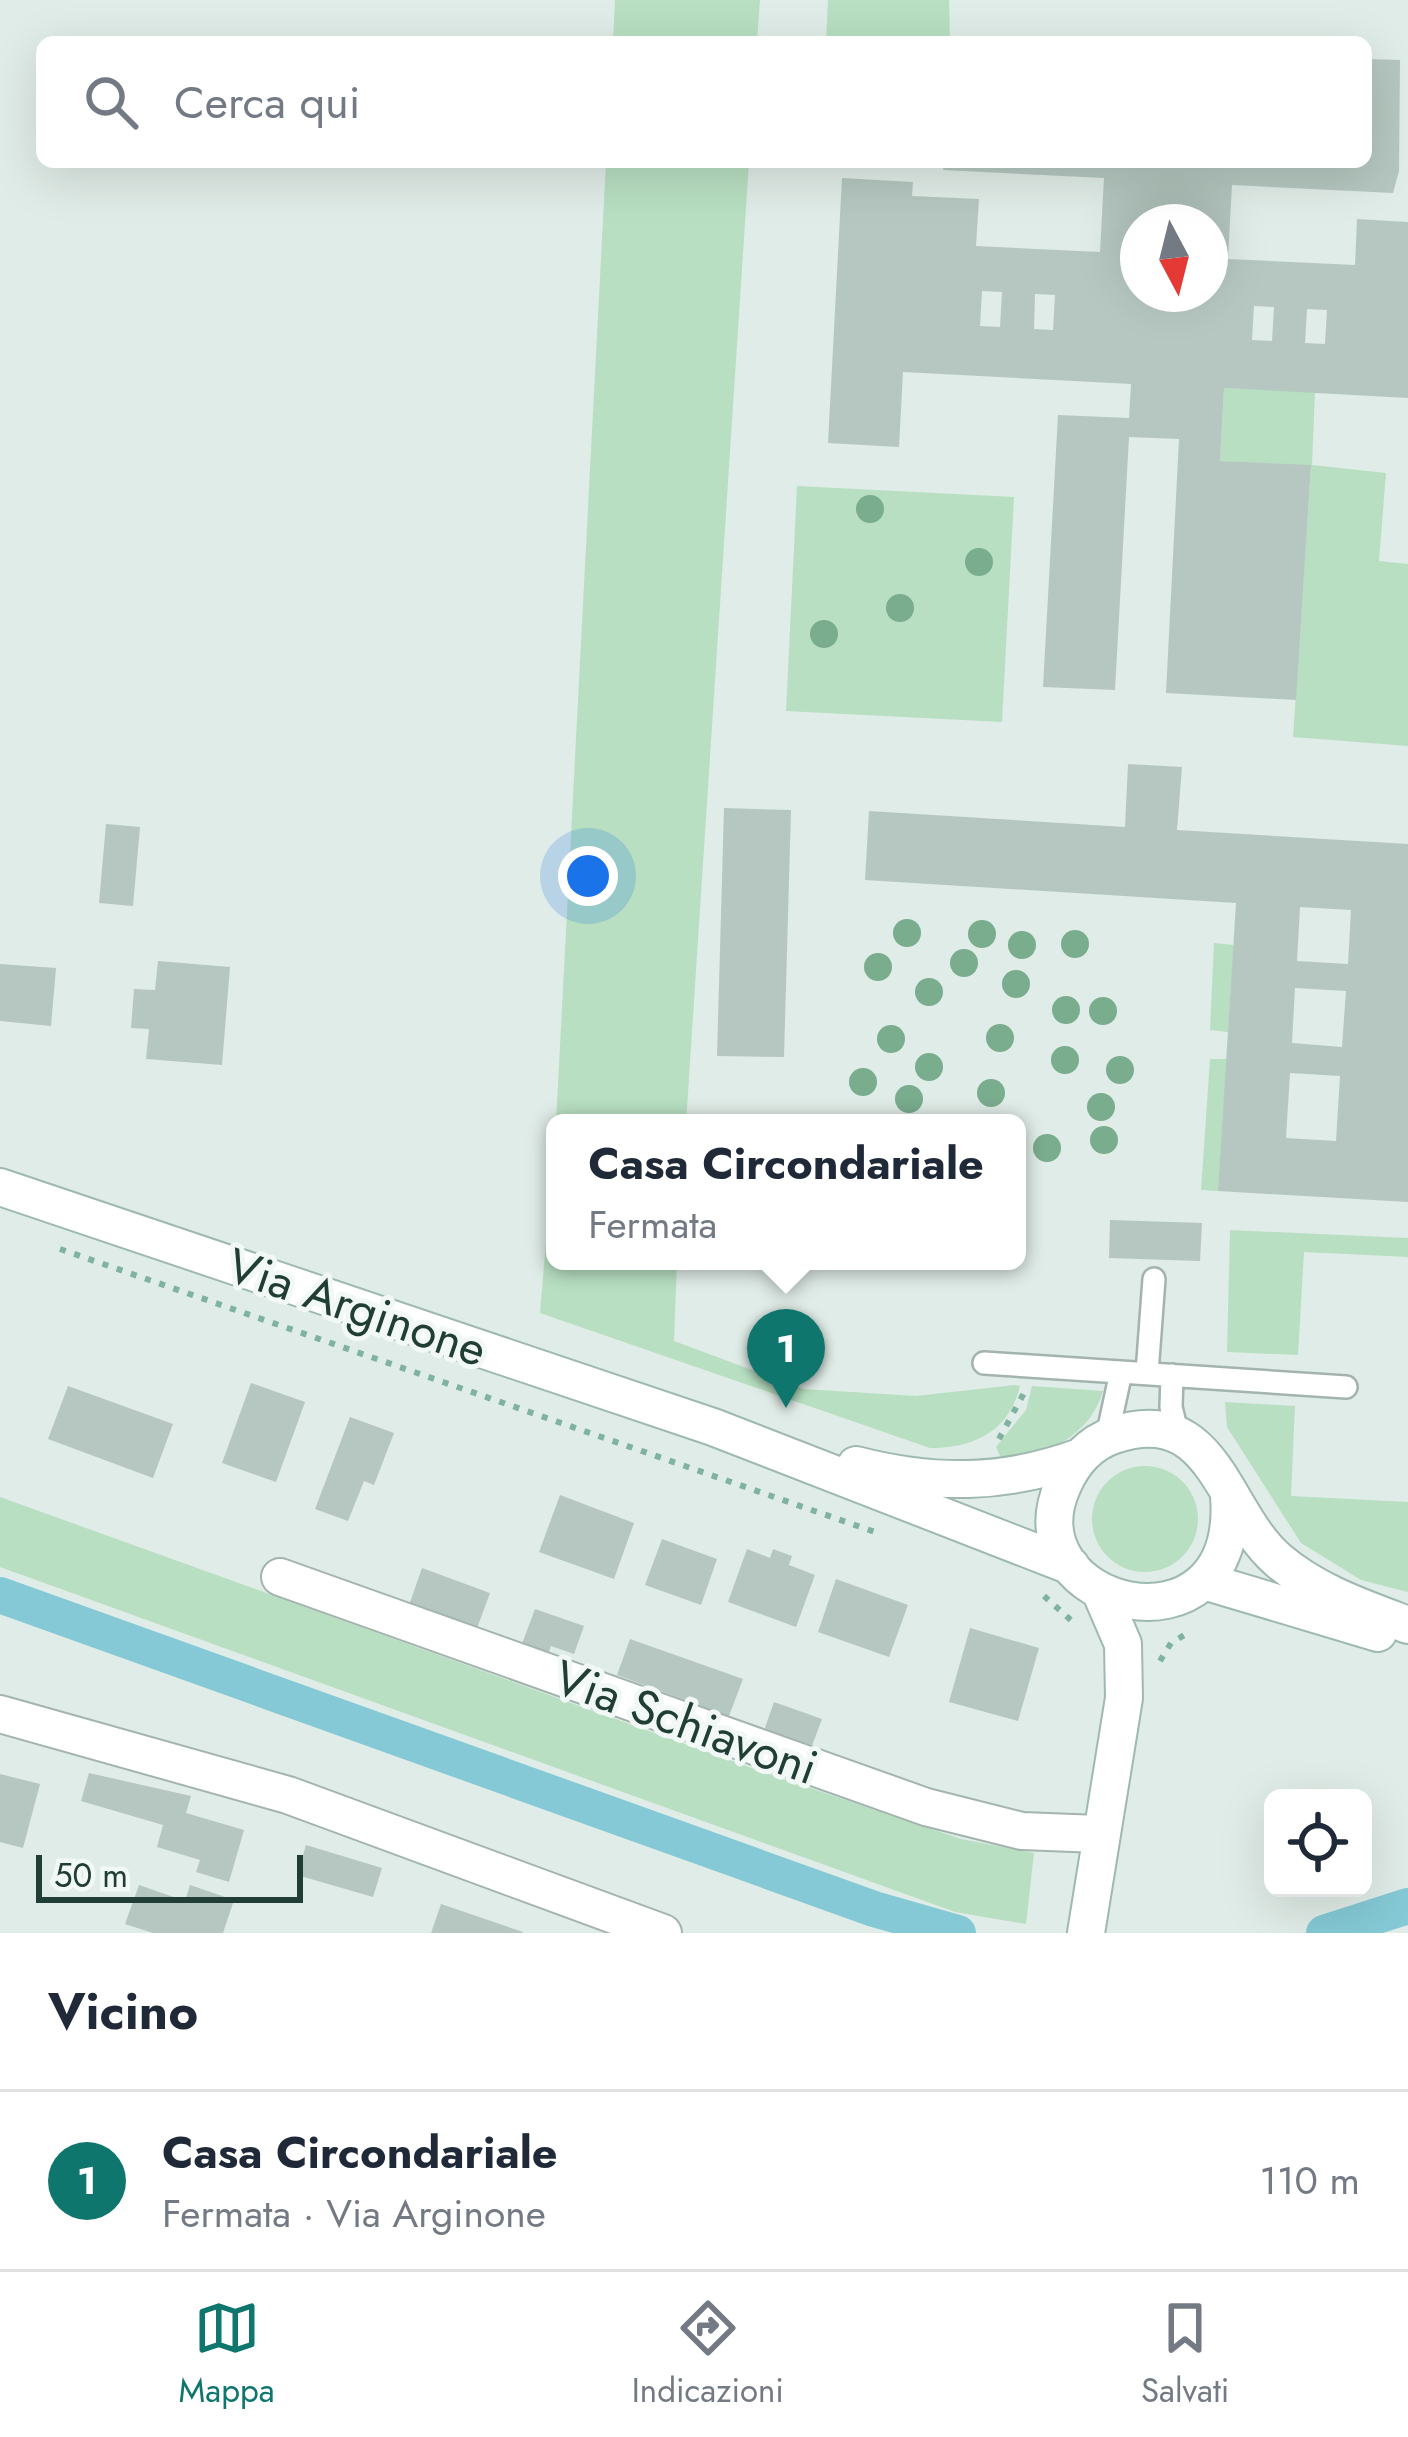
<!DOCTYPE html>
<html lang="it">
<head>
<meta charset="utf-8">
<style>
  :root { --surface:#fff; --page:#f6f6f7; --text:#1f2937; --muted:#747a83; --line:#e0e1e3; --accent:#0f766e }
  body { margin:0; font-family:Jost,sans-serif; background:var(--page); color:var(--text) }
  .controls { position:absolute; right:36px; bottom:36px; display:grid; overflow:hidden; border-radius:18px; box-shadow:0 12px 48px #0002 }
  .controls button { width:108px; height:108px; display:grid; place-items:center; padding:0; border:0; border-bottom:3px solid var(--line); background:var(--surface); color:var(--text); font:60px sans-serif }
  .compass { position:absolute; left:1120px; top:204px; width:108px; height:108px; border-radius:50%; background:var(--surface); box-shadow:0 12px 48px #0002; rotate:173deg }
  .scale { position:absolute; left:36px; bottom:30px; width:267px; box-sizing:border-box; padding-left:12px; border:6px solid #203e35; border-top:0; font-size:33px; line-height:42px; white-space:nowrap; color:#203e35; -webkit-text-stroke:9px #f1f8f5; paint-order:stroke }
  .you { position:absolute; left:588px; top:876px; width:42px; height:42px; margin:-30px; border:9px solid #fff; border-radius:50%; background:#1a73e8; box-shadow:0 0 0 18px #1a73e833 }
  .badge { display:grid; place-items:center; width:78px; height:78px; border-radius:50%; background:var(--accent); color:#fff; font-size:39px; font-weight:700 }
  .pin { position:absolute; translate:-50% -99px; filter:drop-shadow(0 3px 6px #0008) }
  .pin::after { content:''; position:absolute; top:63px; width:42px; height:36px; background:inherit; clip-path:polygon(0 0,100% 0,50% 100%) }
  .popup { position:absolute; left:546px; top:1114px; width:480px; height:156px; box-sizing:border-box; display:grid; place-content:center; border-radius:18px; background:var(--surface); filter:drop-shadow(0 3px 9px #0005); font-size:39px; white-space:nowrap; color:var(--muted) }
  .popup b { font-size:45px; color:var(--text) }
  .popup::after { content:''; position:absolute; left:50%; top:100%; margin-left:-24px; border:24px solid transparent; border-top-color:var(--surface) }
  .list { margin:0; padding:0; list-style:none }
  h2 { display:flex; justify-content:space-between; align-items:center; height:156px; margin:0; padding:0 48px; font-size:51px }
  h2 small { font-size:39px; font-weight:400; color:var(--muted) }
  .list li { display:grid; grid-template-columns:78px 1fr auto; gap:36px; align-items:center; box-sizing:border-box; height:180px; padding:0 48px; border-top:3px solid var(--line) }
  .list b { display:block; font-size:45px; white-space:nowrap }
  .list p { margin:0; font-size:39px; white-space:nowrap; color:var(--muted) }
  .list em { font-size:39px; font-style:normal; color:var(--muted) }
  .icon { flex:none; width:66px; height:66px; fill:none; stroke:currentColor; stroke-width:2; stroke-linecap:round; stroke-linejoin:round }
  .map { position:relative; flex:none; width:1408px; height:1933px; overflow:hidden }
  .search { position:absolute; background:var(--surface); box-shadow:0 12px 48px #0002; left:36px; right:36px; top:36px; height:132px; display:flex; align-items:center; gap:30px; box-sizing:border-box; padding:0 42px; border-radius:18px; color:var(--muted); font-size:45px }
  .sheet { height:336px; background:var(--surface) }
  nav { display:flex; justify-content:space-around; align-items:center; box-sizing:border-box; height:168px; border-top:3px solid var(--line); background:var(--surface); font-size:33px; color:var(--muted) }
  nav a { display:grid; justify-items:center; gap:6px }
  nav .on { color:var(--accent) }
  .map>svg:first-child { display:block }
</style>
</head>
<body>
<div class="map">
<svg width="1408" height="1933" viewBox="0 0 1408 1933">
  <rect width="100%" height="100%" fill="#e0ece7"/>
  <!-- green -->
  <path fill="#b8dfc2" d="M615 0H760L757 42H613Z
    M828 0H949L950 42H826Z
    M606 162H749L686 1123H556Z
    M1224 388 1315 392 1312 465 1386 473 1379 561 1408 564V746L1293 737 1311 466 1220 461Z
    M797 486 1014 497 1002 722 786 711Z
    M1214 943 1234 945 1228 1032 1210 1030Z
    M1210 1059H1227L1218 1191 1201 1190Z
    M555 1134V1261H677L674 1341 803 1389 916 1396 1015 1385 1020 1386C1009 1432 973 1448 930 1448L540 1313Z
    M1230 1230 1408 1238V1257L1304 1252 1298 1355 1227 1352Z
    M1032 1386 1103 1391C1090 1436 1047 1454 1004 1465L996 1447 1026 1410Z
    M1225 1402 1295 1406 1291 1496 1408 1502V1592L1361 1580 1301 1543 1227 1427Z
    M1092 1519a53 53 0 1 1 106 0a53 53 0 1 1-106 0Z
    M0 1497 760 1771 961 1839 1034 1853 1026 1924 955 1912 0 1567Z"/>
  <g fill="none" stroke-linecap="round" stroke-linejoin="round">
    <!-- canal -->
    <path stroke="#84c9d5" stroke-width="36" d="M0 1595 874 1909 958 1933
      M1324 1933 1408 1906"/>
  </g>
  <!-- building -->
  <path fill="#b5c7c0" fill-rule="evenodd" d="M1366 59 1400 60 1399 171 1393 193 1232 185 1228 259 1355 265 1357 219 1408 222V398L1224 388 1220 461 1311 465 1296 700 1166 693 1179 439 1129 437 1115 690 1043 687 1058 415 1129 418 1131 384 903 372 899 447 828 443 842 178 913 182 912 196 979 199 976 246 1100 252 1104 178 943 170 944 162H1366ZM1138 222H1210V294H1138ZM982 291 1002 292 1000 327 980 326ZM1035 294 1055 295 1053 330 1034 329ZM1254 306 1274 307 1272 341 1252 340ZM1307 309 1327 310 1325 344 1305 343Z
    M1128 764 1182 767 1177 830 1408 844V1202L1218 1191 1236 903 865 880 869 811 1125 827ZM1300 907 1351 910 1348 964 1297 961ZM1295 988 1346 991 1342 1047 1292 1043ZM1290 1073 1340 1076 1336 1141 1286 1138Z
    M724 808 791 810 784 1057 717 1056Z
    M106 824 140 827 133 906 99 903Z
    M158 961 230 967 222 1065 146 1059 149 1029 131 1028 134 989 155 990Z
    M0 964 56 968 51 1026 0 1021Z
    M1110 1220 1202 1223 1200 1261 1109 1258Z
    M251 1383 305 1402 276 1482 222 1463Z
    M68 1386 173 1424 153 1478 48 1439Z
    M350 1417 394 1433 374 1485 364 1481 348 1521 315 1509Z
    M560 1495 634 1523 614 1579 539 1552Z
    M662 1539 717 1559 701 1605 645 1585Z
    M747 1549 770 1558 773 1549 792 1556 789 1565 815 1575 796 1627 728 1602Z
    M422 1568 490 1593 473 1639 406 1614Z
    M836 1579 908 1605 889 1657 818 1632Z
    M535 1609 584 1626 574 1654 551 1646 544 1666 517 1657Z
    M970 1628 1039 1648 1018 1721 949 1702Z
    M630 1639 743 1679 729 1716 617 1675Z
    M774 1702 822 1719 807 1759 760 1742Z
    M89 1773 191 1796 186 1813 244 1830 229 1882 196 1872 200 1860 157 1847 163 1825 81 1801Z
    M0 1774 40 1784 23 1848 0 1842Z
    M306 1845 382 1868 373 1897 297 1875Z
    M139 1885 185 1901 190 1885 234 1900 223 1933H153L125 1924Z
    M441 1904 523 1932V1933H431Z"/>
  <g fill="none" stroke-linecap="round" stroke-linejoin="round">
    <!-- lane casing -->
    <g stroke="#a3b4ae" stroke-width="26">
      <path id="lane" d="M984 1363 1346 1387
        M1147 1373 1154 1279
        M1172 1375 1171 1407 1178 1436
        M1107 1437 1121 1372"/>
    </g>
    <!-- street casing -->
    <g stroke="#a3b4ae" stroke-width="40">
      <path id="street" d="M280 1577 926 1807 1022 1831 1099 1834
        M0 1714 288 1795 663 1933"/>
    </g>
    <!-- secondary casing -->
    <g stroke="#9eb9af" stroke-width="40">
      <path id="secondary" d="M0 1187 713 1427 1071 1566
        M856 1465C934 1485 1004 1485 1080 1457
        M1229 1496C1242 1667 1007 1607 1063 1485 1073 1462 1090 1443 1114 1435 1215 1401 1222 1512 1278 1560 1315 1592 1363 1608 1408 1625
        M1204 1581 1378 1633
        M1086 1933 1124 1698 1123 1644 1101 1593"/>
    </g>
    <!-- path -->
    <path stroke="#7fb2a1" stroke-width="6" stroke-dasharray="6 9" stroke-linecap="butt" d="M60 1249 875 1532
      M999 1439 1024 1393
      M1044 1596 1074 1623
      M1160 1661 1171 1643 1188 1633"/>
    <!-- lane -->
    <use href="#lane" stroke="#fff" stroke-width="21"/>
    <!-- street -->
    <use href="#street" stroke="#fff" stroke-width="36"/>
    <!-- secondary -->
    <use href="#secondary" stroke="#fff" stroke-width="36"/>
  </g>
  <!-- trees -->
  <g fill="#7aac8e">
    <circle cx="870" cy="509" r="14"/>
    <circle cx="979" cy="562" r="14"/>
    <circle cx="900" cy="608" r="14"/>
    <circle cx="824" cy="634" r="14"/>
    <circle cx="907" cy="933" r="14"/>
    <circle cx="982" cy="934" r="14"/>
    <circle cx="1075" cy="944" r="14"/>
    <circle cx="1022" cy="945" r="14"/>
    <circle cx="964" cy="963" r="14"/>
    <circle cx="878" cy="967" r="14"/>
    <circle cx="1016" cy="984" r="14"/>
    <circle cx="929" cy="992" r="14"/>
    <circle cx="1066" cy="1010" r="14"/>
    <circle cx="1103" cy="1011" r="14"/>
    <circle cx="1000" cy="1038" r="14"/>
    <circle cx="891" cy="1039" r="14"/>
    <circle cx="1065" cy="1060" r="14"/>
    <circle cx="929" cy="1067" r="14"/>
    <circle cx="1120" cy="1070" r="14"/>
    <circle cx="863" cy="1082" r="14"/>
    <circle cx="991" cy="1093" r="14"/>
    <circle cx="909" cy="1099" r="14"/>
    <circle cx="1101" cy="1107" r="14"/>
    <circle cx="1104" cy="1140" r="14"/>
    <circle cx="1047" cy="1148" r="14"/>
  </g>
  <g text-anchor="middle" stroke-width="10" stroke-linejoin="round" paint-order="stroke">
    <!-- street labels -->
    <g font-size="48" fill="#203e35" stroke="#f1f8f5">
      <text transform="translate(357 1307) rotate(19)" y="17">Via Arginone</text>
      <text transform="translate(686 1722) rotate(20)" y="17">Via Schiavoni</text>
    </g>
  </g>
</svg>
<div class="controls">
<button><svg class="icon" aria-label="locate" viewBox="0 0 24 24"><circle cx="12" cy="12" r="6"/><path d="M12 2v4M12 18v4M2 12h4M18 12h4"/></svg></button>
</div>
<svg class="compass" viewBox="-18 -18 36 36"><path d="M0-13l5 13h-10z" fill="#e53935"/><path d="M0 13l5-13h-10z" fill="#747a83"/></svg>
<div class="scale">50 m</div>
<div class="you"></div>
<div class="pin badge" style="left:786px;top:1408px">1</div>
<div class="popup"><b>Casa Circondariale</b>Fermata</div>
<div class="search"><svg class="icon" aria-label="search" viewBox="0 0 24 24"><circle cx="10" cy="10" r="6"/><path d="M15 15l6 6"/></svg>Cerca qui</div>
</div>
<section class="sheet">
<h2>Vicino<small></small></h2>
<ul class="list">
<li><span class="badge">1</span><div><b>Casa Circondariale</b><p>Fermata · Via Arginone</p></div><em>110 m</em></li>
</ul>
</section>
<nav>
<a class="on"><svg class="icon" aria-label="map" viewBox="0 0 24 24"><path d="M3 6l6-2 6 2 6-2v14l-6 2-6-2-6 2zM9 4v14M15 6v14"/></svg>Mappa</a>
<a><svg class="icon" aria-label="directions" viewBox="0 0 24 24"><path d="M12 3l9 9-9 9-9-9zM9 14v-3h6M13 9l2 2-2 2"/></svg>Indicazioni</a>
<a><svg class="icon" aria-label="saved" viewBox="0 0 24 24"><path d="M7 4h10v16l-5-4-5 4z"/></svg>Salvati</a>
</nav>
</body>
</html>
